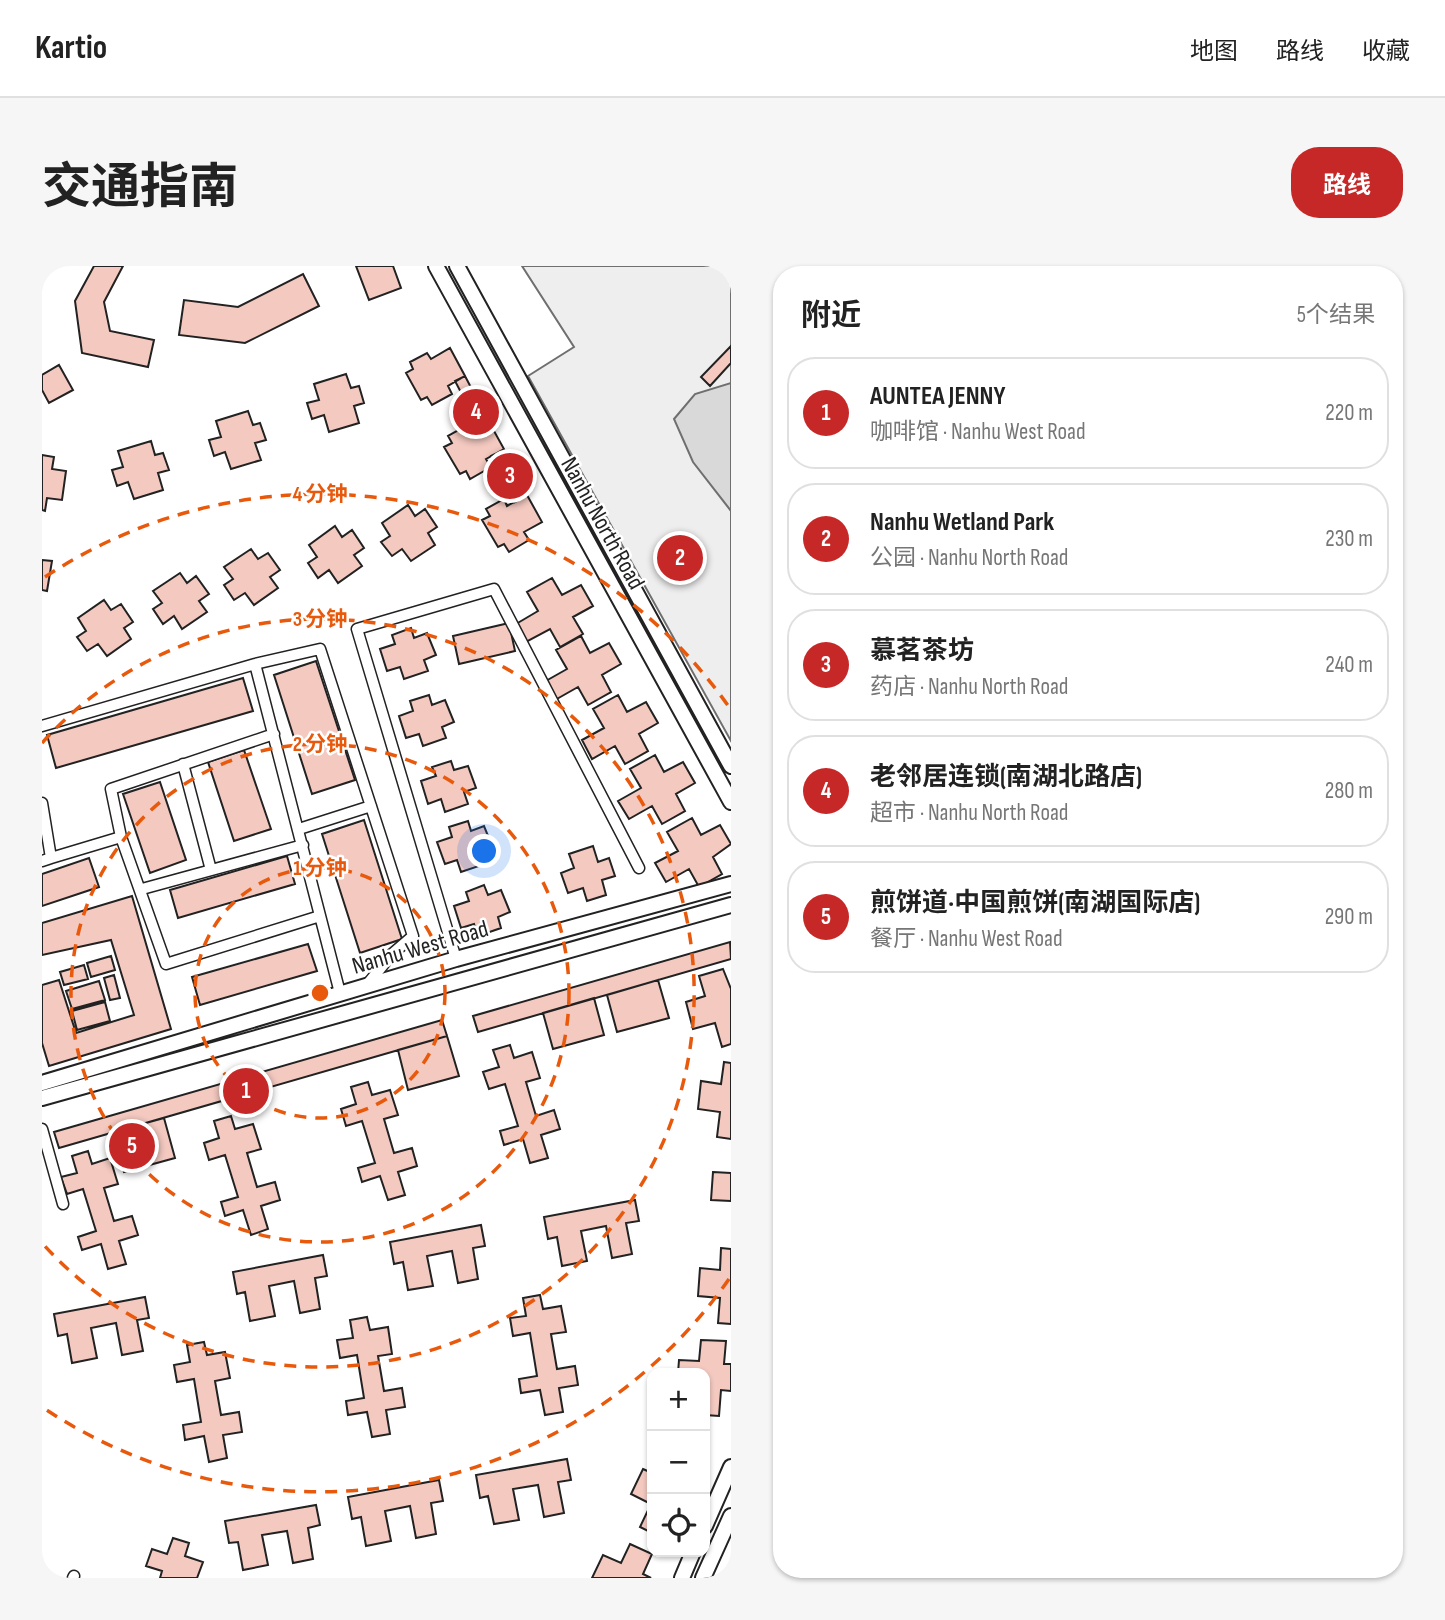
<!DOCTYPE html>
<html lang="zh">
<head>
<meta charset="utf-8">
<style>
  :root { --surface:#fff; --page:#f6f6f6; --text:#222; --muted:#767676; --line:#e0e0e0; --accent:#c62828 }
  body { margin:0; font-family:"Sofia Sans Condensed","Noto Sans SC",sans-serif; background:var(--page); color:var(--text) }
  .controls { position:absolute; right:21px; bottom:21px; display:grid; overflow:hidden; border-radius:14px; box-shadow:0 2px 5px #0004 }
  .controls button { width:63px; height:63px; display:grid; place-items:center; padding:0; border:0; border-bottom:2px solid var(--line); background:var(--surface); color:var(--text); font:35px sans-serif }
  .you { position:absolute; left:443px; top:586px; width:24px; height:24px; margin:-18px; border:5px solid #fff; border-radius:50%; background:#1a73e8; box-shadow:0 0 0 10px #1a73e833 }
  .badge { display:grid; place-items:center; width:46px; height:46px; border-radius:50%; background:var(--accent); color:#fff; font-size:23px; font-weight:700 }
  .pin { position:absolute; translate:-50% -50%; border:4px solid #fff; box-shadow:0 2px 7px #0006 }
  .list { margin:0; padding:0; list-style:none }
  h2 { display:flex; justify-content:space-between; align-items:center; height:91px; margin:0; padding:0 28px; font-size:30px }
  h2 small { font-size:23px; font-weight:400; color:var(--muted) }
  .list li { display:grid; grid-template-columns:46px 1fr auto; gap:21px; align-items:center; box-sizing:border-box; height:112px; margin:0 14px 14px; padding:0 14px; border:2px solid var(--line); border-radius:28px }
  .list b { display:block; font-size:26px; white-space:nowrap }
  .list p { margin:0; font-size:23px; white-space:nowrap; color:var(--muted) }
  .list em { font-size:23px; font-style:normal; color:var(--muted) }
  .icon { flex:none; width:38px; height:38px; fill:none; stroke:currentColor; stroke-width:2; stroke-linecap:round; stroke-linejoin:round }
  .map { position:relative; flex:none; width:689px; height:1312px; overflow:hidden; border-radius:28px }
  header { display:flex; align-items:center; gap:42px; box-sizing:border-box; height:98px; padding:0 35px; background:var(--surface); border-bottom:2px solid var(--line) }
  header strong { font-size:33px }
  nav { display:flex; gap:38px; margin-inline-start:auto; font-size:24px }
  .intro { display:flex; align-items:center; justify-content:space-between; box-sizing:border-box; height:168px; padding:0 42px }
  h1 { margin:0; font-size:49px }
  .button { padding:18px 32px; border-radius:28px; background:var(--accent); color:#fff; font-size:24px; font-weight:700 }
  main { display:flex; gap:42px; padding:0 42px }
  aside { flex:1; background:var(--surface); border-radius:28px; box-shadow:0 2px 5px #0004 }
  .map>svg:first-child { display:block }
</style>
</head>
<body>
<header>
<strong>Kartio</strong>
<nav><a>地图</a><a>路线</a><a>收藏</a></nav>
</header>
<div class="intro"><h1>交通指南</h1><a class="button">路线</a></div>
<main>
<div class="map">
<svg width="689" height="1312" viewBox="0 0 689 1312">
  <rect width="100%" height="100%" fill="#fff"/>
  <!-- green -->
  <path fill="#eee" stroke="#6f6f6f" stroke-width="2" d="M480 0H689V475L486 110 532 81Z"/>
  <!-- water -->
  <path fill="#d9d9d9" stroke="#6f6f6f" stroke-width="2" d="M689 117V245L651 196 632 153 653 128Z"/>
  <!-- building -->
  <path fill="#f3c9c0" stroke="#222" stroke-width="2" d="M52 0H81L62 36 68 65 112 74 106 101 40 87 33 35Z
    M314 0H351L359 22 327 34Z
    M261 8 277 40 203 77 137 69 142 34 196 41Z
    M689 80V97L668 120 659 111Z
    M408 82 423 110 406 120 410 128 390 139 385 131 379 134 364 107 371 103 368 96 385 87 389 93Z
    M17 99 31 124 7 137 0 124V109Z
    M304 108 309 122 317 120 322 137 312 140 317 157 287 166 282 149 270 153 265 137 277 134 272 118Z
    M423 110 447 156 437 161 413 115Z
    M206 145 211 159 218 157 224 174 213 177 219 194 189 203 183 186 172 190 167 174 179 171 174 155Z
    M447 156 462 183 444 193 449 201 428 213 424 205 418 208 402 181 410 177 406 170 424 160 427 167Z
    M109 175 113 189 121 187 127 204 116 207 121 224 92 233 86 216 75 220 70 204 81 201 76 185Z
    M461 184 485 229 473 236 449 190Z
    M0 189 12 191 10 203 24 205 20 234 5 232 3 245 0 244Z
    M485 229 500 256 482 266 487 274 467 286 462 278 456 281 440 254 448 250 444 243 462 233 465 240Z
    M366 239 373 250 383 243 395 261 386 267 393 279 369 295 360 283 350 290 339 276 348 270 340 257Z
    M293 260 300 271 310 264 322 282 312 289 320 300 296 317 287 304 276 312 266 297 275 291 267 279Z
    M209 283 216 293 226 287 238 304 228 311 236 322 212 339 203 327 192 334 182 319 191 313 182 301Z
    M0 294 10 295 5 325 0 324Z
    M138 307 145 317 154 310 167 328 157 335 165 346 140 363 132 350 121 358 111 343 120 337 111 325Z
    M510 312 520 329 539 319 551 340 531 351 541 368 518 381 508 363 484 376 474 358 496 345 485 326Z
    M62 334 69 344 79 338 91 356 82 362 89 373 65 390 56 378 45 385 35 371 44 365 36 352Z
    M467 357 473 385 417 398 411 370Z
    M369 362 372 372 385 367 394 389 382 394 386 405 362 413 358 401 345 405 338 383 353 378 350 369Z
    M539 370 548 387 567 377 579 398 560 409 569 426 546 439 536 421 513 434 502 416 525 403 514 384Z
    M274 395 313 514 270 528 232 409Z
    M201 412 211 445 14 502 5 469Z
    M387 429 390 439 403 434 412 456 400 461 404 472 381 480 377 468 364 472 357 450 371 445 368 435Z
    M576 429 585 446 604 436 616 457 597 468 606 485 583 498 573 480 550 493 540 474 562 462 551 443Z
    M202 484 229 563 192 575 166 496Z
    M613 489 622 506 641 496 653 517 634 528 643 545 620 558 610 540 587 553 576 535 599 522 588 503Z
    M409 495 412 504 426 500 434 522 422 526 426 538 403 546 399 533 386 538 379 515 394 510 390 501Z
    M118 516 144 594 108 607 81 528Z
    M650 552 659 569 678 559 689 578 671 591 680 608 657 621 647 603 624 616 613 597 636 585 625 566Z
    M322 554 360 673 318 687 280 568Z
    M426 555 429 565 442 560 451 582 439 587 443 598 419 606 415 594 403 598 395 576 410 571 407 561Z
    M551 580 556 596 567 592 573 610 560 614 564 629 545 635 541 622 526 627 519 607 532 602 527 588Z
    M245 590 253 618 136 652 128 624Z
    M47 592 57 621 0 640V608Z
    M442 619 446 629 459 624 468 646 456 651 459 662 436 670 432 658 419 662 412 640 427 635 424 626Z
    M90 630 129 763 7 800 0 777V719L17 714 34 767 92 749 69 674 0 689V657Z
    M688 676 689 693 436 766 431 750Z
    M266 678 275 705 158 739 150 711Z
    M69 690 73 704 49 711 45 697Z
    M42 699 46 713 22 719 18 706Z
    M681 703 689 723V778L680 781 673 757 651 763 644 736 663 730 657 710Z
    M72 709 78 732 68 734 62 712Z
    M616 714 627 752 575 766 565 729Z
    M57 715 63 734 30 743 24 725Z
    M552 732 562 769 511 783 501 747Z
    M63 736 68 755 35 764 30 745Z
    M400 754 405 770 17 882 12 866Z
    M405 770 417 810 366 824 356 784Z
    M468 779 472 792 490 786 498 812 484 816 494 850 512 844 518 863 499 869 506 892 488 897 481 873 462 879 458 865 476 860 463 818 447 823 441 806 457 801 451 784Z
    M682 796 689 797V873L675 871 678 846 656 843 659 815 679 818Z
    M326 816 330 829 348 824 356 849 342 853 352 887 370 882 375 900 356 906 363 929 346 934 338 910 320 916 316 902 333 897 320 855 304 860 299 843 314 838 309 821Z
    M189 850 193 863 211 858 219 883 205 887 215 921 233 916 238 934 219 940 226 963 209 969 201 944 183 950 179 936 196 931 183 889 167 894 162 877 177 872 172 855Z
    M122 852 133 892 82 906 71 866Z
    M46 885 50 898 68 892 76 918 62 922 72 955 90 950 96 969 77 975 84 998 66 1003 59 978 40 984 36 971 54 965 41 923 25 928 19 911 35 907 30 890Z
    M671 906 689 907V935L669 934Z
    M593 934 597 955 584 957 590 988 570 992 564 960 539 965 545 995 520 1000 515 971 506 973 502 951Z
    M439 959 443 980 431 982 436 1013 416 1017 410 985 385 990 391 1020 366 1024 361 996 352 998 348 976Z
    M679 982 689 983V1058L676 1057 678 1032 656 1030 658 1002 678 1004Z
    M281 989 285 1010 273 1012 278 1043 258 1047 252 1015 227 1020 233 1050 208 1055 203 1026 195 1028 191 1006Z
    M498 1029 501 1043 519 1040 524 1066 509 1068 515 1103 533 1100 536 1119 517 1122 521 1146 503 1149 498 1124 479 1127 477 1113 495 1110 488 1067 471 1070 468 1052 484 1050 481 1032Z
    M103 1031 107 1052 95 1054 101 1085 80 1089 74 1057 49 1062 55 1092 30 1097 25 1068 16 1070 12 1048Z
    M325 1051 328 1064 346 1061 350 1088 336 1090 342 1125 360 1122 363 1141 344 1144 348 1168 330 1171 325 1146 306 1149 304 1135 322 1132 315 1089 298 1092 295 1074 311 1072 308 1054Z
    M659 1074 684 1075 682 1098H689V1125L679 1124 677 1150 663 1149V1107H636L637 1094 657 1095Z
    M162 1076 165 1089 183 1086 188 1112 173 1115 179 1149 197 1146 200 1166 181 1169 185 1192 167 1196 162 1170 143 1174 141 1159 159 1156 152 1113 135 1116 132 1099 148 1096 145 1079Z
    M525 1193 529 1214 516 1216 522 1247 502 1251 496 1219 471 1223 477 1254 452 1258 446 1230 438 1232 434 1209Z
    M601 1203 610 1207V1267L598 1261 609 1238 589 1228Z
    M397 1214 401 1235 389 1237 394 1268 374 1272 368 1240 343 1245 349 1275 324 1280 319 1251 310 1253 306 1231Z
    M274 1239 278 1259 266 1262 271 1293 251 1297 245 1265 220 1269 226 1299 201 1304 196 1276 187 1277 183 1255Z
    M131 1272 147 1277 143 1290 161 1296 155 1312H118L120 1305 104 1300 110 1283 125 1288Z
    M588 1278 610 1288 601 1308 609 1312H550L561 1289 579 1297Z"/>
  <g fill="none" stroke-linecap="round" stroke-linejoin="round">
    <!-- street casing -->
    <g stroke="#222" stroke-width="13">
      <path id="street" d="M213 398 278 383 371 670 350 688 324 720
        M0 460 213 398 298 727
        M232 468 69 523 79 571 124 698 278 650
        M141 498 169 604
        M0 537 9 592 0 595
        M257 563 329 540
        M9 592 79 571
        M100 623 261 579
        M414 693 315 363 452 323 597 602
        M0 863 21 938
        M31 1312 32 1310"/>
    </g>
    <!-- secondary casing -->
    <g stroke="#222" stroke-width="18">
      <path id="secondary" d="M394 0 689 536
        M415 0 689 500
        M0 817 414 693 689 618
        M0 832 689 639
        M663 1260 689 1201
        M640 1312 651 1286
        M661 1312 689 1250"/>
    </g>
    <!-- street -->
    <use href="#street" stroke="#fff" stroke-width="10"/>
    <!-- secondary -->
    <use href="#secondary" stroke="#fff" stroke-width="14"/>
  </g>
  <!-- distance rings -->
  <g fill="none" stroke="#e8590c" stroke-width="3.5" stroke-dasharray="12 9">
    <circle cx="278" cy="727" r="125"/>
    <circle cx="278" cy="727" r="249"/>
    <path d="M0 477A374 374 0 1 1 0 977"/>
    <path d="M687 1013A499 499 0 0 1 3 1143M3 311A499 499 0 0 1 687 441"/>
  </g>
  <g text-anchor="middle" stroke-width="5" stroke-linejoin="round" paint-order="stroke">
    <!-- street labels -->
    <g font-size="24" fill="#222" stroke="#fff">
      <text transform="translate(561 257) rotate(61)" y="8">Nanhu North Road</text>
      <text transform="translate(378 681) rotate(-16)" y="8">Nanhu West Road</text>
    </g>
  </g>
  <circle cx="278" cy="727" r="10" fill="#e8590c" stroke="#fff" stroke-width="3.5"/>
  <g font-size="21" text-anchor="middle" font-weight="bold" fill="#e8590c" stroke="#fff" stroke-width="5" stroke-linejoin="round" paint-order="stroke">
    <text x="278" y="235">4 分钟</text>
    <text x="278" y="360">3 分钟</text>
    <text x="278" y="485">2 分钟</text>
    <text x="278" y="609">1 分钟</text>
  </g>
</svg>
<div class="controls">
<button>+</button>
<button>−</button>
<button><svg class="icon" aria-label="locate" viewBox="0 0 24 24"><circle cx="12" cy="12" r="6"/><path d="M12 2v4M12 18v4M2 12h4M18 12h4"/></svg></button>
</div>
<div class="you"></div>
<div class="pin badge" style="left:204px;top:825px">1</div>
<div class="pin badge" style="left:638px;top:292px">2</div>
<div class="pin badge" style="left:468px;top:210px">3</div>
<div class="pin badge" style="left:434px;top:146px">4</div>
<div class="pin badge" style="left:90px;top:880px">5</div>
</div>
<aside>
<h2>附近<small>5个结果</small></h2>
<ul class="list">
<li><span class="badge">1</span><div><b>AUNTEA JENNY</b><p>咖啡馆 · Nanhu West Road</p></div><em>220 m</em></li>
<li><span class="badge">2</span><div><b>Nanhu Wetland Park</b><p>公园 · Nanhu North Road</p></div><em>230 m</em></li>
<li><span class="badge">3</span><div><b>慕茗茶坊</b><p>药店 · Nanhu North Road</p></div><em>240 m</em></li>
<li><span class="badge">4</span><div><b>老邻居连锁(南湖北路店)</b><p>超市 · Nanhu North Road</p></div><em>280 m</em></li>
<li><span class="badge">5</span><div><b>煎饼道·中国煎饼(南湖国际店)</b><p>餐厅 · Nanhu West Road</p></div><em>290 m</em></li>
</ul>
</aside>
</main>
</body>
</html>
